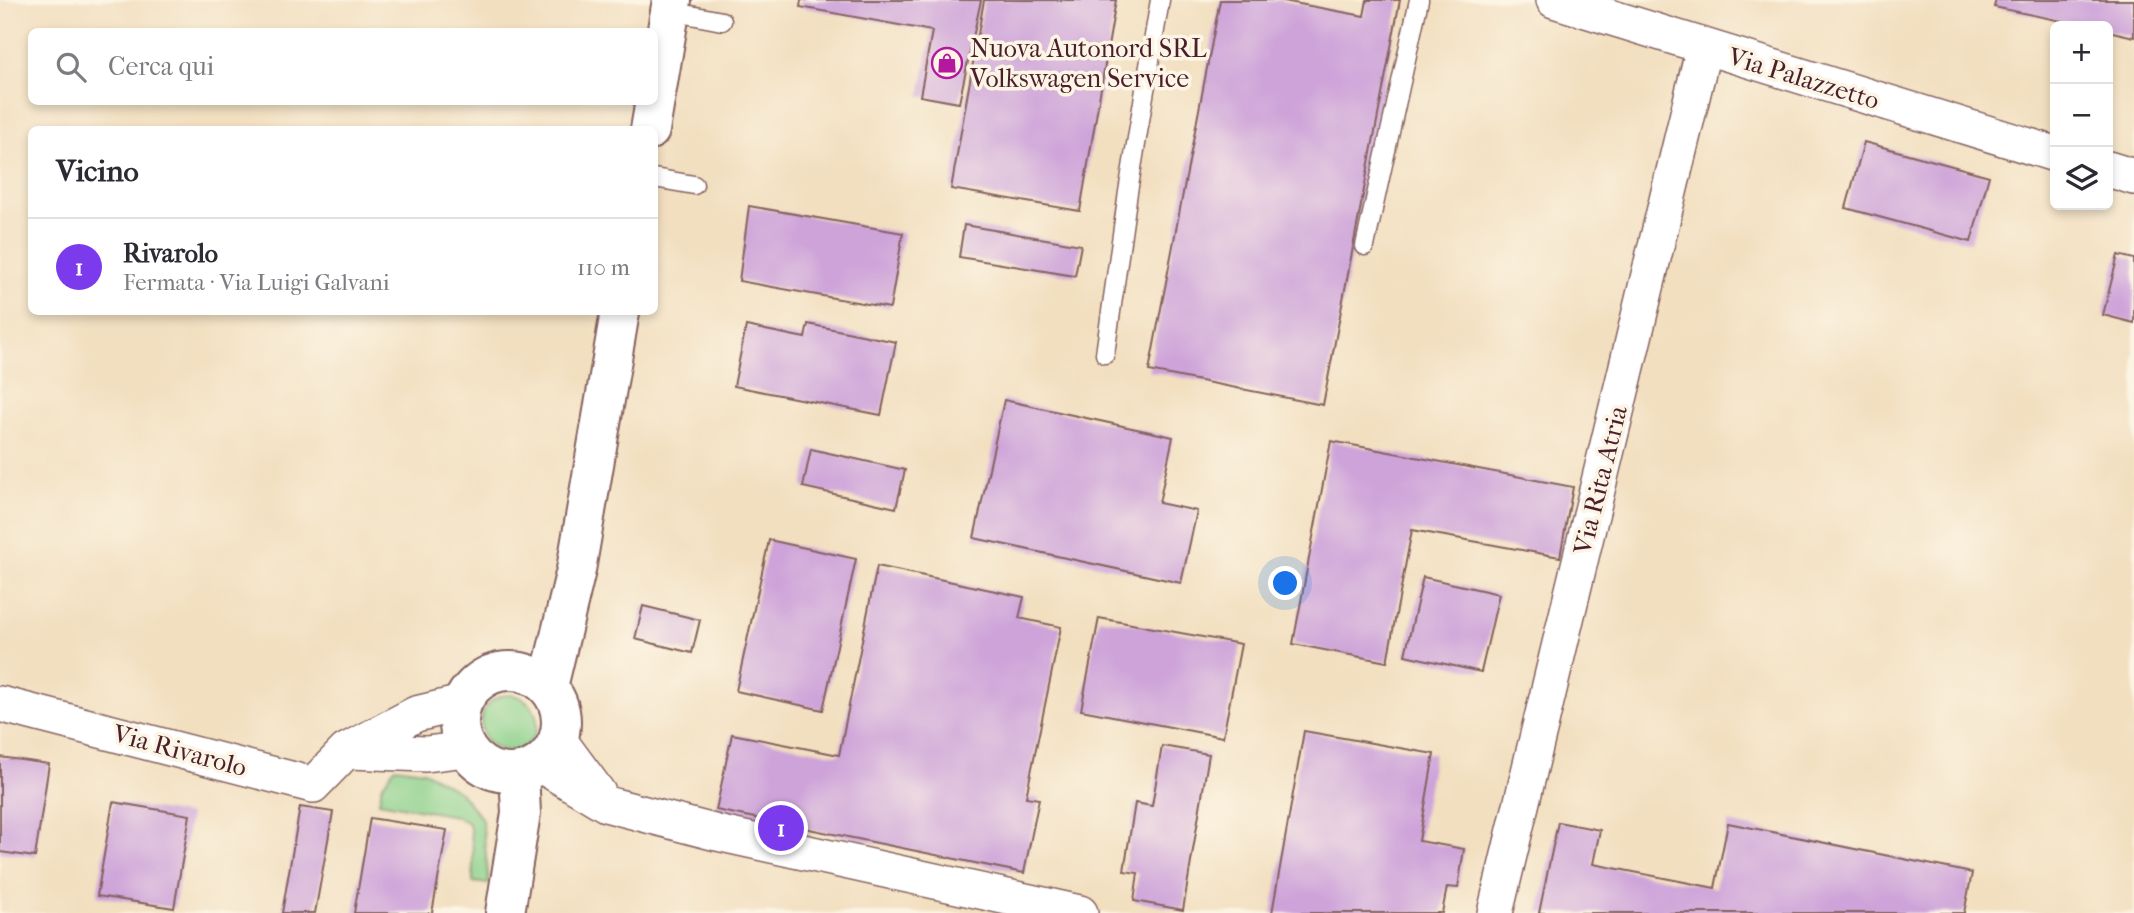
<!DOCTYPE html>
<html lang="it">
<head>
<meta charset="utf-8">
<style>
  :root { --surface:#fff; --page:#f2f2f3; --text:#2b2b33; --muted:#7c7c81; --line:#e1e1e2; --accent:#7c3aed }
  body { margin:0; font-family:"IM FELL French Canon",serif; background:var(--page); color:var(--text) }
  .controls { position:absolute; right:21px; top:21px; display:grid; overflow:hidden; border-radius:10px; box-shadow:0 4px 10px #0003 }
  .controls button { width:63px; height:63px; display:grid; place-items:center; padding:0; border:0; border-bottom:2px solid var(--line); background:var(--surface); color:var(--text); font:35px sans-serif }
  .you { position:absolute; left:1286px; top:584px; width:24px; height:24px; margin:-18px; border:5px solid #fff; border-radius:50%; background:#1a73e8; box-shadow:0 0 0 10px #1a73e833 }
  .badge { display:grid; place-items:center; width:46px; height:46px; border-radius:50%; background:var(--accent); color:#fff; font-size:23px; font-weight:700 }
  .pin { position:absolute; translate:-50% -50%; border:4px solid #fff; box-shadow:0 2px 7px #0006 }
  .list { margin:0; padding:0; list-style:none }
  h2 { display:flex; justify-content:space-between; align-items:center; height:91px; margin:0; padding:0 28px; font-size:30px }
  h2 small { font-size:23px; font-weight:400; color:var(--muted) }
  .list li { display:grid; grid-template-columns:46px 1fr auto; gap:21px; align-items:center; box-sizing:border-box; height:98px; padding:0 28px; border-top:2px solid var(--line) }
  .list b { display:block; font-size:26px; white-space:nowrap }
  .list p { margin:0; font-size:23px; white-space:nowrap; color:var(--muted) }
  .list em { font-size:23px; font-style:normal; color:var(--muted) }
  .icon { flex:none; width:38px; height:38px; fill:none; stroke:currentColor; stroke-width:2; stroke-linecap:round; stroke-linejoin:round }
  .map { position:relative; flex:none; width:2134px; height:913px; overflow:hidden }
  .search { position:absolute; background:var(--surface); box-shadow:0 4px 10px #0003; left:28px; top:28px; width:630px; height:77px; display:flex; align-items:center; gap:18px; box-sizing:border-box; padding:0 24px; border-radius:10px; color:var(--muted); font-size:26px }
  .panel { position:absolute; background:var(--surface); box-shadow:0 4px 10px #0003; left:28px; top:126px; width:630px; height:189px; border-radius:10px }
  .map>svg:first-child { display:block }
</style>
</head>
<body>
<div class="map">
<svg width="2134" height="913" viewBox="0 0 2134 913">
  <rect width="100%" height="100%" fill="#fcf5e5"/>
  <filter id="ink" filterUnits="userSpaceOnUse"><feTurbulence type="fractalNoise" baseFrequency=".0143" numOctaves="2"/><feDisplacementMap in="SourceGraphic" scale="14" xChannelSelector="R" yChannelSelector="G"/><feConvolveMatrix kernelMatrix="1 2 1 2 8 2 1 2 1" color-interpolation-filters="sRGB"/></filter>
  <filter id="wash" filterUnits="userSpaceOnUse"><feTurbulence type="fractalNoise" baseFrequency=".00686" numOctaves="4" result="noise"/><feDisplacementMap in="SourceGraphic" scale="28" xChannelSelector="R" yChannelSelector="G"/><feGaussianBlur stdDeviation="1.57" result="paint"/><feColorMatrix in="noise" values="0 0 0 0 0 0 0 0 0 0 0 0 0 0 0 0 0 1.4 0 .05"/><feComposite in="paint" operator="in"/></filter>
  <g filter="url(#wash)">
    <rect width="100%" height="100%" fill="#f2dfc0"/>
    <!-- green -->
    <path fill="#8ad08a" stroke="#6a785a" stroke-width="2" d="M481 723a28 28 0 1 1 56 0a28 28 0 1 1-56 0Z
      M395 767 424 771 460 792 482 819 489 884 473 882V849L469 823 455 816 379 802 382 786Z"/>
    <g id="blocks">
      <!-- building -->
      <path fill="#cda3d9" d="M801 0H981L959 103 920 96 932 31 800 7Z
        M984 0H1116L1080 211 951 189Z
        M1220 0H1278L1364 16 1367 0H1400L1323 405 1149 371Z
        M1996 0H2134V37L2108 31V26H2086L1994 7Z
        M1864 142 1989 176 1971 242 1846 208Z
        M749 206 903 233 890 308 739 281Z
        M964 225 1081 245 1075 276 959 257Z
        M2118 255 2134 259V323L2103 315Z
        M808 324 896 342 881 415 734 386 746 326 805 338Z
        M1004 400 1173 437 1159 503 1197 511 1181 583 974 538Z
        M1331 441 1573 487 1560 557 1412 530 1387 662 1293 644Z
        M811 449 905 470 896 508 803 487Z
        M769 540 856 559 823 710 736 691Z
        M877 566 1024 597 1019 618 1061 627 1026 797 1039 799 1024 873 716 810 732 734 839 755Z
        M1423 577 1499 594 1481 672 1405 655Z
        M643 606 700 620 692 653 635 639Z
        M1099 618 1241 644 1223 737 1081 710Z
        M1304 731 1434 754 1419 841 1464 849 1458 888 1447 887 1442 913H1272Z
        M1162 746 1209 754 1183 910 1134 901 1138 873 1124 871 1135 803 1152 806Z
        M0 757 49 764 35 857 0 852Z
        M113 802 190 815 174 908 97 896Z
        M300 807 333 812 315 913H282Z
        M370 818 447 830 432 913H354Z
        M1558 822 1600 830 1593 864 1715 888 1728 823 1972 873 1964 913H1539Z"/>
    </g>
  </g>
  <g filter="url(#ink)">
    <use href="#blocks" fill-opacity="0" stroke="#85625f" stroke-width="2"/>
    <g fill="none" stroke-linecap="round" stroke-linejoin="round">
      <!-- service casing -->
      <g stroke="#85625f" stroke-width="21">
        <path id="service" d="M670 11 722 21
          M654 178 694 185
          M1365 246 1419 0
          M1105 354 1128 192 1160 0"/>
      </g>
      <!-- minor casing -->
      <g stroke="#85625f" stroke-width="38">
        <path id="minor" d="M1554 0 2055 154
          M2108 169 2134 177
          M0 704 313 785 346 751 416 714 462 703
          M558 739 598 793
          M350 751 426 754 466 749
          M539 764 606 804 717 833 1080 913
          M1495 913 1704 47"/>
      </g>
      <!-- secondary casing -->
      <g stroke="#85625f" stroke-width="42">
        <path id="secondary" d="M650 130 672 0
          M459 722a51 51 0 1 1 102 0a51 51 0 1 1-102 0Z
          M548 687 576 570 620 312
          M505 913 521 813 519 772"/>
      </g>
      <!-- service -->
      <use href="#service" stroke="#fff" stroke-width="18"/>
      <!-- minor -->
      <use href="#minor" stroke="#fff" stroke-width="35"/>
      <!-- secondary -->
      <use href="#secondary" stroke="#fff" stroke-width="38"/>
    </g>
  </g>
  <!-- icons -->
  <defs>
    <g id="shop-ring" transform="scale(1.575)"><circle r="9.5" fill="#fcf5e5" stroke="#b5179e" stroke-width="1.5"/><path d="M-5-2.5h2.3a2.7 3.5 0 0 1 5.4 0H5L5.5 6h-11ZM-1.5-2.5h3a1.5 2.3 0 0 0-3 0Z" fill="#b5179e"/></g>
  </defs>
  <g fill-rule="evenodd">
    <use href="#shop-ring" x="947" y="63"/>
  </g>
  <g text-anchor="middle" stroke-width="7" stroke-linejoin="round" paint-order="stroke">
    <!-- poi labels -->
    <g font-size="26" fill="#4a1f2b" stroke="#fcf5e5" text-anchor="start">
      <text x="970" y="57">Nuova Autonord SRL<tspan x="970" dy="30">Volkswagen Service</tspan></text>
    </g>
    <!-- street labels -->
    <g font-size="26" fill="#4a1f2b" stroke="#fcf5e5">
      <text transform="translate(1804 78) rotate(17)" y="9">Via Palazzetto</text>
      <text transform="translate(1600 480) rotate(-76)" y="9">Via Rita Atria</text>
      <text transform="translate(180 750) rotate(15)" y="9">Via Rivarolo</text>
    </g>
  </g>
</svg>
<div class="controls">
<button>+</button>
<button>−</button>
<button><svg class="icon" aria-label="layers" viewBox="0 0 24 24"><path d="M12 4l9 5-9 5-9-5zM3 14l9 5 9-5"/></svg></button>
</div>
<div class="you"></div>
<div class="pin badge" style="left:781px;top:828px">1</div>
<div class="search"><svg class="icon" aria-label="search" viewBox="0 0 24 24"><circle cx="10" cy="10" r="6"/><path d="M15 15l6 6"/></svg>Cerca qui</div>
<section class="panel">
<h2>Vicino<small></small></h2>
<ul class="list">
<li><span class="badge">1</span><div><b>Rivarolo</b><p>Fermata · Via Luigi Galvani</p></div><em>110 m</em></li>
</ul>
</section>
</div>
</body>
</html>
